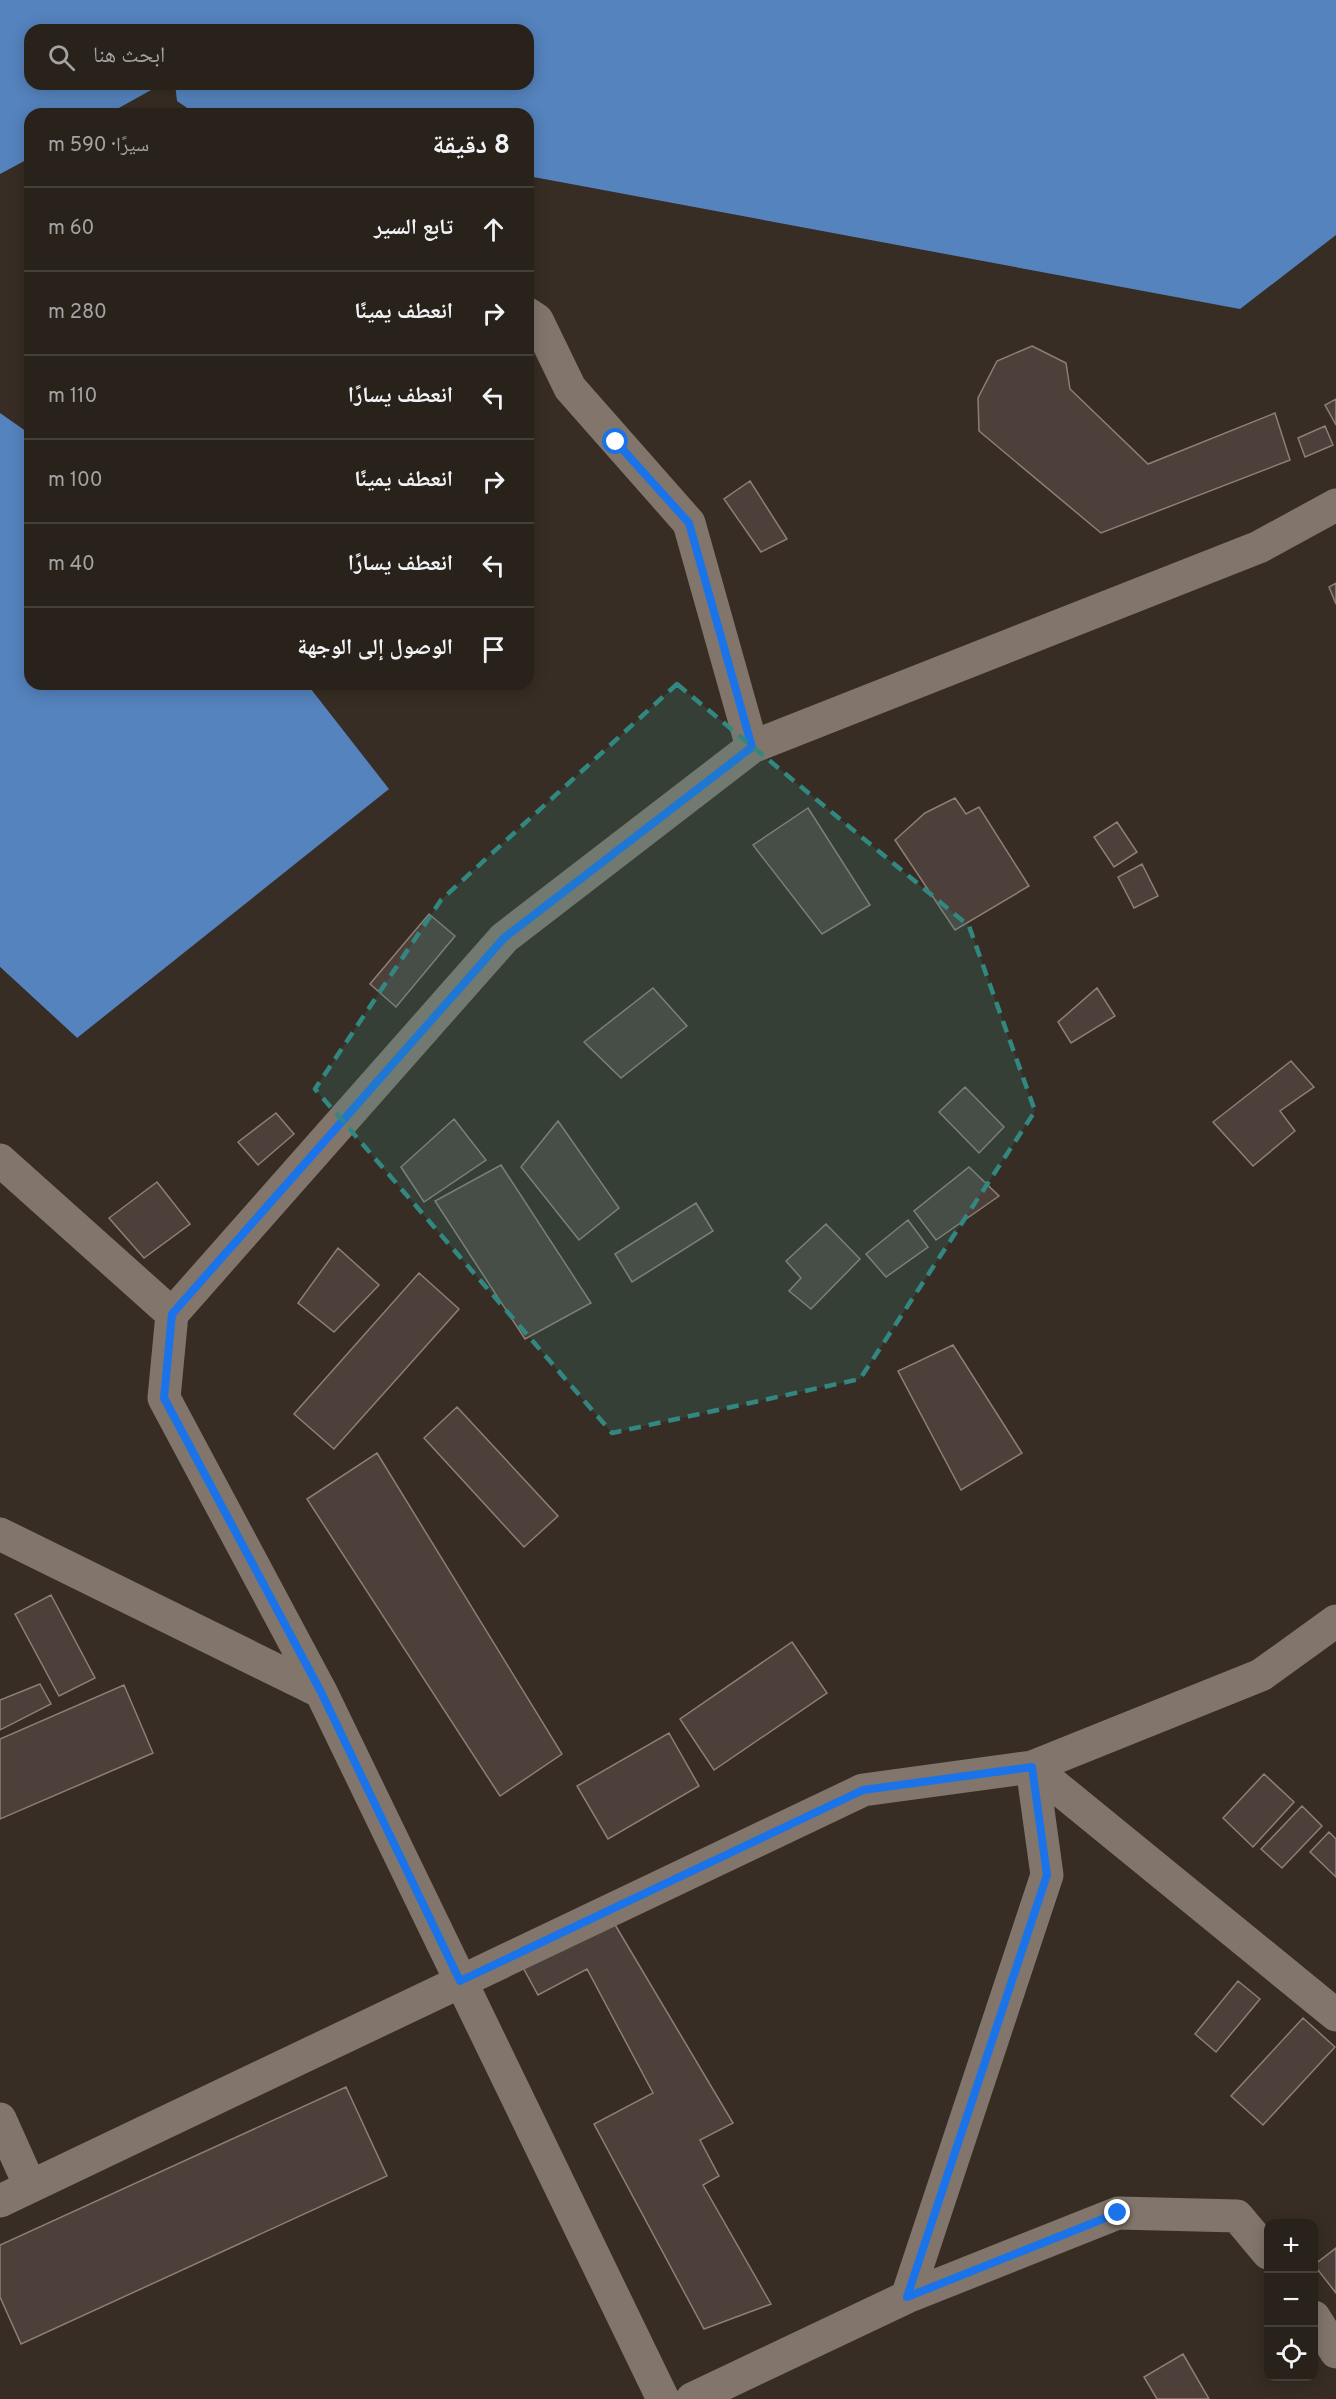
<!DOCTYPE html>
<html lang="ar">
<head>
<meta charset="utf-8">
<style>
  :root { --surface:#29221b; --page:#352f28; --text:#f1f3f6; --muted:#a5a4a3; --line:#453f3a }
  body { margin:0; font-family:Overpass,"Noto Naskh Arabic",sans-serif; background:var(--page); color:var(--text); direction:rtl }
  .controls { position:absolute; right:18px; bottom:18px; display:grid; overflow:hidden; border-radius:12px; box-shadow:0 3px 15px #0003 }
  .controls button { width:54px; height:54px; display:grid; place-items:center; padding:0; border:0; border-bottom:2px solid var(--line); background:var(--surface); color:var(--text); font:30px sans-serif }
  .stop { position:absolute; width:18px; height:18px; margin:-14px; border:4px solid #1a73e8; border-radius:50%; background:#fff }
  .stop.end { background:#1a73e8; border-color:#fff; box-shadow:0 2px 6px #0008 }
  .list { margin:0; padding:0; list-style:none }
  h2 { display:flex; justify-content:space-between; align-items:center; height:78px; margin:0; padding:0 24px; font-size:26px }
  h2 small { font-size:20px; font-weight:400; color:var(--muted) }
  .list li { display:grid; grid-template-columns:39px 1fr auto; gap:18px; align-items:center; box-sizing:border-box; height:84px; padding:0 24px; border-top:2px solid var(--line) }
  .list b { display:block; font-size:22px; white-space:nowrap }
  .list em { font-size:20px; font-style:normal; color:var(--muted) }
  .icon { flex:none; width:33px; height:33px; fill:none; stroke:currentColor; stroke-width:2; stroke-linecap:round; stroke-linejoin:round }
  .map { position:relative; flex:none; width:1336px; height:2399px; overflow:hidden; direction:ltr }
  .search { position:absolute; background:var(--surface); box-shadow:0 3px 15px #0003; left:24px; top:24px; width:510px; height:66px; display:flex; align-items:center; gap:15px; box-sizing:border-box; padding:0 21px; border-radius:18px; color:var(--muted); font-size:22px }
  .panel { position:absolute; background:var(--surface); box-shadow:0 3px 15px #0003; left:24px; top:108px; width:510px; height:582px; border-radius:18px; direction:rtl }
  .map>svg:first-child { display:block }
</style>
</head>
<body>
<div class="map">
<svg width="1336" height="2399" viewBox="0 0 1336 2399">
  <rect width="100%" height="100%" fill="#372d24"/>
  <!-- water -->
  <path fill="#5583be" d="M0 0H1336V235L1240 309 528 176V114H196L177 101 175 84H528V30H30V84H162L108 114H30V158L0 174Z
    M0 413 30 434V684H307L389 789 77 1038 0 967Z"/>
  <!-- pier -->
  <path fill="#372d24" d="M0 967 77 1038 75 1040 0 971Z"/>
  <!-- building -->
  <path fill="#4d403a" stroke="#8e7e77" stroke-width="1.5" d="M1032 346 1066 363 1070 389 1148 464 1275 413 1290 460 1101 533 979 431 978 398 997 361Z
    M1336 399V425L1325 405Z
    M1325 426 1333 445 1305 457 1298 438Z
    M750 481 787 539 761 552 724 499Z
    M1336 583V604L1329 587Z
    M955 798 966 814 979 807 1029 886 955 930 895 840 925 813Z
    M808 808 870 905 822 934 753 845Z
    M1117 822 1137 852 1114 867 1094 837Z
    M1142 864 1158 896 1134 908 1118 877Z
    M429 914 455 936 396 1007 370 984Z
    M653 988 687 1026 621 1078 584 1042Z
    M1097 988 1115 1016 1071 1043 1058 1022Z
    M1291 1061 1314 1087 1280 1111 1295 1131 1253 1166 1213 1122Z
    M965 1087 1004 1127 979 1153 939 1112Z
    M276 1113 294 1134 258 1165 238 1142Z
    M454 1119 486 1160 424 1202 401 1167Z
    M558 1121 619 1208 579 1240 521 1167Z
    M501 1165 591 1303 525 1339 435 1201Z
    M969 1167 999 1196 936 1240 914 1211Z
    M157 1182 190 1224 144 1258 109 1218Z
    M696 1203 713 1231 632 1282 615 1254Z
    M908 1220 928 1247 886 1277 866 1254Z
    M826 1224 860 1259 811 1309 789 1291 801 1278 786 1261Z
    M338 1248 379 1285 334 1332 298 1303Z
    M419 1273 459 1309 334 1449 294 1414Z
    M953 1345 1022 1453 961 1490 898 1371Z
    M457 1407 558 1516 524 1547 424 1438Z
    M377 1453 562 1754 500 1796 307 1499Z
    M51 1595 95 1678 59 1696 15 1614Z
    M792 1642 827 1693 714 1770 680 1719Z
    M40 1684 51 1704 0 1730V1700Z
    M124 1685 153 1753 0 1819V1739Z
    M669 1733 699 1786 608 1839 577 1786Z
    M1264 1774 1294 1802 1253 1847 1223 1818Z
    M1302 1806 1322 1826 1282 1868 1261 1849Z
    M1329 1832 1336 1839V1877L1310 1852Z
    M611 1918 733 2123 700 2140 719 2176 703 2185 771 2304 704 2329 594 2124 653 2093 587 1969 538 1995 520 1962Z
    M1238 1981 1260 1999 1216 2052 1195 2034Z
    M1303 2018 1335 2047 1263 2125 1231 2096Z
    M346 2087 387 2176 21 2344 0 2297V2245Z
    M1336 2248V2293L1314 2265Z
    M1183 2354 1209 2399H1157L1144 2377Z"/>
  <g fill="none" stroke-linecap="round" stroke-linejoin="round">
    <!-- minor -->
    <path stroke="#82766c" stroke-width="33" d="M528 314 537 320 570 388 689 523 752 747
      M0 1160 172 1314 164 1398 321 1692 663 2399
      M172 1314 504 938 752 747 1259 547 1336 505
      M0 1534 321 1692
      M1336 1621 1261 1675 1032 1767 1336 2015
      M0 2119 30 2186
      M0 2201 863 1790 1032 1767 1047 1875 907 2297
      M1314 2317 1336 2352
      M692 2399 907 2297 1118 2213 1237 2216 1268 2253"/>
  </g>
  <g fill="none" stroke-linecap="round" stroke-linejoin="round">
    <!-- route -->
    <path stroke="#1a73e8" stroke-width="8" d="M616 442 689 523 752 747 504 938 172 1314 164 1398 321 1692 460 1981 863 1790 1032 1767 1047 1875 907 2297 1118 2213"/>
  </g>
  <!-- marked area -->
  <path fill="#328881" fill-opacity="0.2" stroke="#328881" stroke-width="4.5" stroke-dasharray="12 8" stroke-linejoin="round" d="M677 684 969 926 1035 1111 860 1379 612 1433 315 1089 441 900Z"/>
</svg>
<div class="controls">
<button>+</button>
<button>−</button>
<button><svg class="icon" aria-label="locate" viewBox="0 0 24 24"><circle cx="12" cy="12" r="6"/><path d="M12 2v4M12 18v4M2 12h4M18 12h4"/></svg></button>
</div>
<div class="stop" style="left:616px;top:442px"></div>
<div class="stop end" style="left:1118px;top:2213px"></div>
<div class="search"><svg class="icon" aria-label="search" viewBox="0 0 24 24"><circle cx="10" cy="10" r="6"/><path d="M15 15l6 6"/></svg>ابحث هنا</div>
<section class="panel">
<h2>8 دقيقة<small>سيرًا · 590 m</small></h2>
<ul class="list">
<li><svg class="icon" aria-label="ahead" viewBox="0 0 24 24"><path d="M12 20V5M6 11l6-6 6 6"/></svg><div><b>تابع السير</b></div><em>60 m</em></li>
<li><svg class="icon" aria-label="right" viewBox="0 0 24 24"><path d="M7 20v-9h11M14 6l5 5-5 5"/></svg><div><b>انعطف يمينًا</b></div><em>280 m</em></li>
<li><svg class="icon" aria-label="left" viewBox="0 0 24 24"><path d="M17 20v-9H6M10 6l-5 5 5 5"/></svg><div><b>انعطف يسارًا</b></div><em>110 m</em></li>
<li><svg class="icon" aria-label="right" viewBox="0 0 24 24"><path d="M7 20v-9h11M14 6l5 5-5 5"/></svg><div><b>انعطف يمينًا</b></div><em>100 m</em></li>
<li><svg class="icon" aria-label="left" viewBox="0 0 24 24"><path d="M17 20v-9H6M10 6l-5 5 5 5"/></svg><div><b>انعطف يسارًا</b></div><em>40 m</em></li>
<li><svg class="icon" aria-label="arrive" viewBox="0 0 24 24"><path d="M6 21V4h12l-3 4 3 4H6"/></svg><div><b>الوصول إلى الوجهة</b></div></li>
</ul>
</section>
</div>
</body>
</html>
